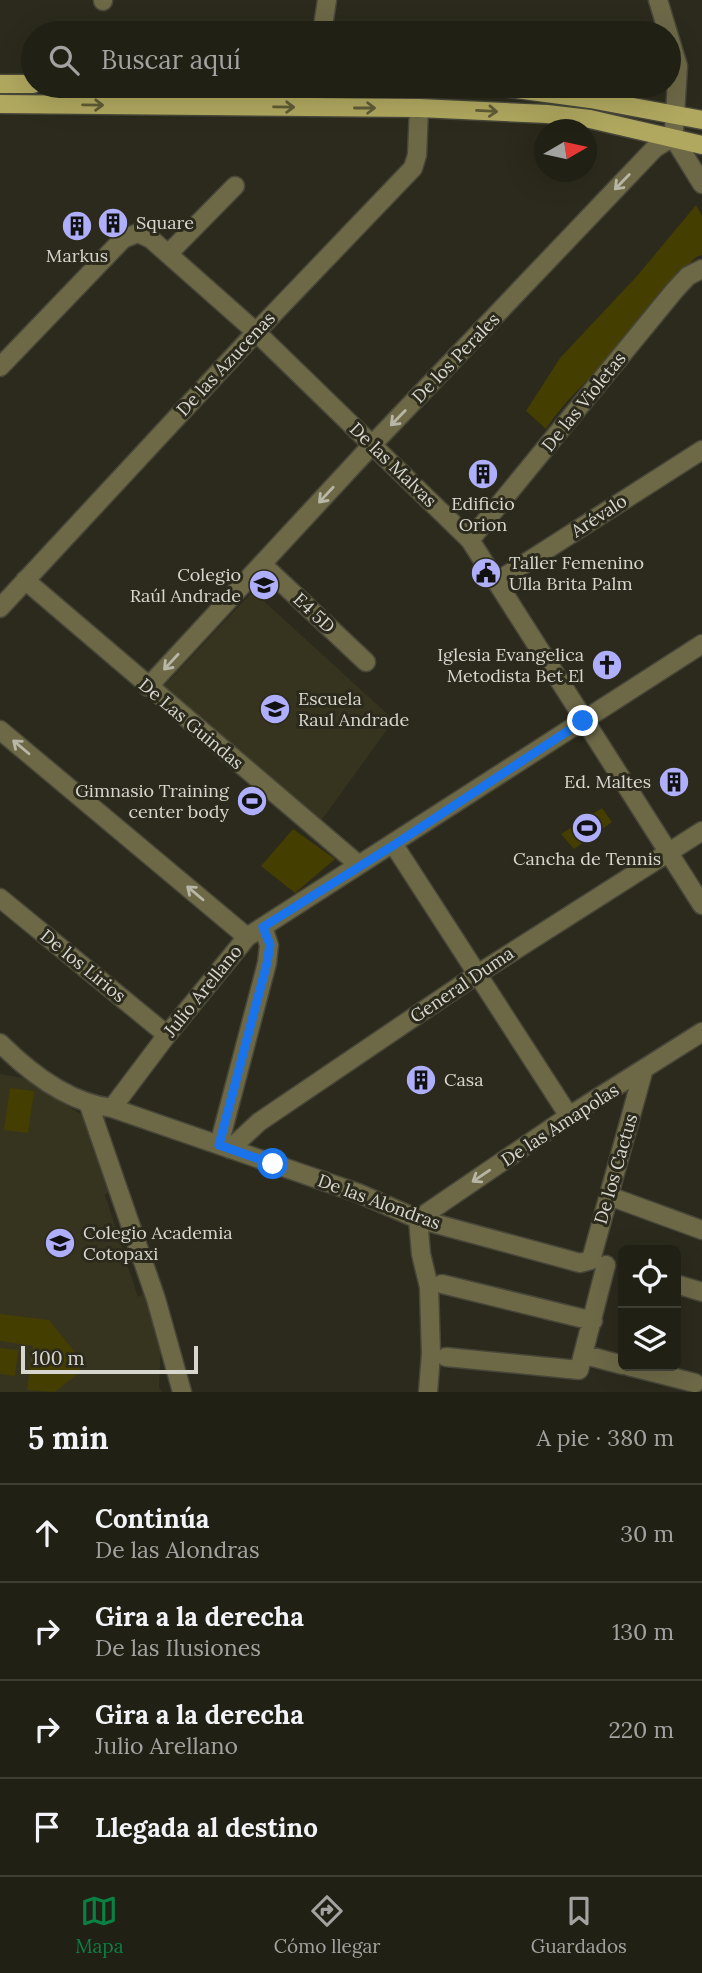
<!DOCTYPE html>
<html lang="es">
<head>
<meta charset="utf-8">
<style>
  :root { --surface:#202015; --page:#2d2d22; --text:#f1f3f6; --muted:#a2a3a0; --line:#3d3e34; --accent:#0b8043 }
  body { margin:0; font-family:Lora,serif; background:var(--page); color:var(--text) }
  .controls { position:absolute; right:21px; bottom:21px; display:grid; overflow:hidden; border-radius:10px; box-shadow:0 7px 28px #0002 }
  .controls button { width:63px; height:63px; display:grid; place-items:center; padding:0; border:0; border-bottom:2px solid var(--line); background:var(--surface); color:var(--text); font:35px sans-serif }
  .compass { position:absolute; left:534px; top:119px; width:63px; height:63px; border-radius:50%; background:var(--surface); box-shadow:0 7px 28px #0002; rotate:81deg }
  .scale { position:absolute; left:21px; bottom:18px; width:177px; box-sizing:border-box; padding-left:7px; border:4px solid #d8d7cf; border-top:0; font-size:19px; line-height:24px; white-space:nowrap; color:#d8d7cf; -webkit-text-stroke:5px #2b2a1c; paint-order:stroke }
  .stop { position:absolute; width:21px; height:21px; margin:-16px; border:5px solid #1a73e8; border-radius:50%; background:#fff }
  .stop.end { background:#1a73e8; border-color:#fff; box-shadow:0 2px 7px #0008 }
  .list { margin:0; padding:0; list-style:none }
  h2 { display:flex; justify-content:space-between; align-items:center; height:91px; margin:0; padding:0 28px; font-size:30px }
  h2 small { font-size:23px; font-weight:400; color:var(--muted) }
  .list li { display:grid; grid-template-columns:46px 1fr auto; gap:21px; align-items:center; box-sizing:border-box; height:98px; padding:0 28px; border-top:2px solid var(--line) }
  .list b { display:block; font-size:26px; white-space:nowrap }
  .list p { margin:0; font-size:23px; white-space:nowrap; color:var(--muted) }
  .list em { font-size:23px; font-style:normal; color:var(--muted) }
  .icon { flex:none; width:38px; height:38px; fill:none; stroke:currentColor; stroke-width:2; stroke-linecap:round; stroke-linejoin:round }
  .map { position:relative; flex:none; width:702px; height:1392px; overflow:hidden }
  .search { position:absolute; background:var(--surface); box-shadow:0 7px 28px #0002; left:21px; right:21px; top:21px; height:77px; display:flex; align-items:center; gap:18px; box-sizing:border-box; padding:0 24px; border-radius:38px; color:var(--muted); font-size:26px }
  .sheet { height:483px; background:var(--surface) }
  nav { display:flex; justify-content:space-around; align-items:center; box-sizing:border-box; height:98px; border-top:2px solid var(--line); background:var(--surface); font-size:19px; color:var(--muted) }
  nav a { display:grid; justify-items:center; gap:4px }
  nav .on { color:var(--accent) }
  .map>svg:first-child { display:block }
</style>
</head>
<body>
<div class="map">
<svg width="702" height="1392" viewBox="0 0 702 1392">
  <rect width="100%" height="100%" fill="#2b2a1c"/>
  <!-- built -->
  <path fill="#36341f" d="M253 591 394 720 318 825 153 698Z
    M0 1074 23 1078 85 1117 111 1190 105 1195 138 1297 147 1292 161 1339 159 1388 162 1392H0Z"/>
  <!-- green -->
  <path fill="#443e00" d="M696 205 702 216V255L696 257C666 287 641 319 614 351 592 378 565 399 546 429L526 411 560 358 637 276Z
    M602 808 612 822 574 849 561 834Z
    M293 829 335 859 295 893 261 866Z
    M10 1088 34 1091 28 1133 4 1130Z
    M0 1314 49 1320 81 1360 80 1372 55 1392 27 1390 33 1346 0 1341Z
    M0 1348 18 1350 15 1376 0 1374Z"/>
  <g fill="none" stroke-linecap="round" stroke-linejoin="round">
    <!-- minor casing -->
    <g stroke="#474639" stroke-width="21">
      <path id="minor" d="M658 0 678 66 674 130
        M103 1V0
        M322 33 327 0
        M312 107 314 86
        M673 137 702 184
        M168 254 235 186
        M0 367 123 239 138 233 151 239 256 332 470 540 702 905
        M470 540 675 290 688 276 702 269
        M262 564 366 662
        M25 580 359 865
        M496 582 702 450
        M0 608 256 332 413 168 417 155 419 108
        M148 687 372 445 655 148 673 137
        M0 730 247 937
        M394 845 569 1116
        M0 898 167 1035
        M0 1043C30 1073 70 1103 112 1108L358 1193 418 1219 580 1263 591 1260 643 1072
        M89 1105 156 1299 182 1392
        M112 1108 167 1035 247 937 702 644
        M219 1145 267 963 269 945 263 927
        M230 1149 259 1122 476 975 702 831
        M609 1196 702 1230
        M418 1219 569 1116 702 1032
        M418 1219 421 1254 429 1287 431 1354 428 1392
        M442 1284 593 1321
        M676 1284 702 1292
        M585 1355 623 1365
        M446 1357 579 1370 606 1265
        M628 1366 695 1383"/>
    </g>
    <!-- major casing -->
    <g stroke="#474639" stroke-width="21">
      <path id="major" d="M0 84H33
        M494 86 590 99 702 120
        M0 104 419 108 547 114 590 119 702 145"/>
    </g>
    <!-- minor -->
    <use href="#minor" stroke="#6d6947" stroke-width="18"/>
    <!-- major -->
    <use href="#major" stroke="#b0a85f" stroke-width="18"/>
  </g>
  <!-- one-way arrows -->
  <defs><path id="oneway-shaft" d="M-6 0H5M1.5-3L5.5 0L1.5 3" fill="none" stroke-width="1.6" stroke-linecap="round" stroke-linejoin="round" transform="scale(1.75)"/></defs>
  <g stroke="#605c37">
    <use href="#oneway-shaft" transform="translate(93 105) rotate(1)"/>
    <use href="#oneway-shaft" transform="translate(284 107) rotate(1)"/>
    <use href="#oneway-shaft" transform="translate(365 108)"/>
    <use href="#oneway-shaft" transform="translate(487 111) rotate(3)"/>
  </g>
  <g stroke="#b8b6a6">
    <use href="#oneway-shaft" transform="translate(622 182) rotate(134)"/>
    <use href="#oneway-shaft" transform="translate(398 418) rotate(134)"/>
    <use href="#oneway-shaft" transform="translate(326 495) rotate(133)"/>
    <use href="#oneway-shaft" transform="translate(171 662) rotate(133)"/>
    <use href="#oneway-shaft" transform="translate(21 747) rotate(-140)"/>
    <use href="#oneway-shaft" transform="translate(195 893) rotate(-140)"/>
    <use href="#oneway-shaft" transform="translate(481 1176) rotate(146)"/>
  </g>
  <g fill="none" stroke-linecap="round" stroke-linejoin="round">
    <!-- route -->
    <path stroke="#1a73e8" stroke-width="9" d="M273 1164 219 1145 267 963 270 945 263 927 394 845 583 721"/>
  </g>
  <!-- icons -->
  <defs>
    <g id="building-disc" transform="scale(1.575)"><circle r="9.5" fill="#aeaefb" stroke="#2b2a1c"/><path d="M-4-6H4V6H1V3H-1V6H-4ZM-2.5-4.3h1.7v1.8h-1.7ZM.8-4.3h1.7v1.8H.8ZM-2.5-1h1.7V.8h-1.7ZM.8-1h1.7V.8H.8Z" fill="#111"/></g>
    <g id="civic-disc" transform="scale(1.575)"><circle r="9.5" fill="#aeaefb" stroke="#2b2a1c"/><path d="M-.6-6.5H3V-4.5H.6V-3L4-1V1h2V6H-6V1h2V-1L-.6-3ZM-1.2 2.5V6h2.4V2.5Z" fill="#111"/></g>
    <g id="school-disc" transform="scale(1.575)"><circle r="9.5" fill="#aeaefb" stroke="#2b2a1c"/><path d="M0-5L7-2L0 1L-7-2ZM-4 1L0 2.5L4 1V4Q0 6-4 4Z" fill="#111"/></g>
    <g id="church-disc" transform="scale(1.575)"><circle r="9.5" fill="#aeaefb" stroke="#2b2a1c"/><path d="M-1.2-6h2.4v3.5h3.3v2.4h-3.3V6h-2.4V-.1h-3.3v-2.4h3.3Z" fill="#111"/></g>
    <g id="university-disc" transform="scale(1.575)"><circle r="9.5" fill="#aeaefb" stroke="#2b2a1c"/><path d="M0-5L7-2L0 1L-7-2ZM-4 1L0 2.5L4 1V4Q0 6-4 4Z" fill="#111"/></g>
    <g id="stadium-disc" transform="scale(1.575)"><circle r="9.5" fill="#aeaefb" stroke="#2b2a1c"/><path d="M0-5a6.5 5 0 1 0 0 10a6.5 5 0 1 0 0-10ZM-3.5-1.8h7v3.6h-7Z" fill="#111"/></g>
  </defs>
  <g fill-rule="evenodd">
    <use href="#building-disc" x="113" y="223"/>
    <use href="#building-disc" x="77" y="226"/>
    <use href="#building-disc" x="483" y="474"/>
    <use href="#civic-disc" x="486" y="573"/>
    <use href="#school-disc" x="264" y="585"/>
    <use href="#church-disc" x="607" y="665"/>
    <use href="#university-disc" x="275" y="709"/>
    <use href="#building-disc" x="674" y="782"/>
    <use href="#stadium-disc" x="252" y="801"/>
    <use href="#stadium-disc" x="587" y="828"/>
    <use href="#building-disc" x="421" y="1080"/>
    <use href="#university-disc" x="60" y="1243"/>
  </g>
  <g text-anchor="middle" stroke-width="6" stroke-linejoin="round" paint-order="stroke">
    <!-- poi labels -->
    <g font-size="18" fill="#d8d7cf" stroke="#2b2a1c" text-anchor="start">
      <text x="136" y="229">Square</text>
      <text x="77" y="262" text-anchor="middle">Markus</text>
      <text x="483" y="510" text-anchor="middle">Edificio<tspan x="483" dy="21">Orion</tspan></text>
      <text x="509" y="569">Taller Femenino<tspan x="509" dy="21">Ulla Brita Palm</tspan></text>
      <text x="241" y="581" text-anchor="end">Colegio<tspan x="241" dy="21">Raúl Andrade</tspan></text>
      <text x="584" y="661" text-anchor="end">Iglesia Evangelica<tspan x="584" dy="21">Metodista Bet El</tspan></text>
      <text x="298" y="705">Escuela<tspan x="298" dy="21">Raul Andrade</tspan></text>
      <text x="651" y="788" text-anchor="end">Ed. Maltes</text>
      <text x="229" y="797" text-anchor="end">Gimnasio Training<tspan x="229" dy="21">center body</tspan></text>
      <text x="587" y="865" text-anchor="middle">Cancha de Tennis</text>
      <text x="444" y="1086">Casa</text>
      <text x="83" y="1239">Colegio Academia<tspan x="83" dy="21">Cotopaxi</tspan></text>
    </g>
    <!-- street labels -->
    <g font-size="18" fill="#d8d7cf" stroke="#2b2a1c">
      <text transform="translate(456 358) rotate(-46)" y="6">De los Perales</text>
      <text transform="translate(226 364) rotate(-47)" y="6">De las Azucenas</text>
      <text transform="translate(584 402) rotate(-51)" y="6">De las Violetas</text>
      <text transform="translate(393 465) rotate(44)" y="6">De las Malvas</text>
      <text transform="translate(599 516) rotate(-33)" y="6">Arévalo</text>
      <text transform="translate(314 613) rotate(43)" y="6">E4 5D</text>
      <text transform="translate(191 724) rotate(40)" y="6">De Las Guindas</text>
      <text transform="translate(83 966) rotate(39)" y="6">De los Lirios</text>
      <text transform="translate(462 985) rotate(-34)" y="6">General Duma</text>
      <text transform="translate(203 991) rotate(-51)" y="6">Julio Arellano</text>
      <text transform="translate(560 1125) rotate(-33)" y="6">De las Amapolas</text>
      <text transform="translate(616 1169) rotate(-74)" y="6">De los Cactus</text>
      <text transform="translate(379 1202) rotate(20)" y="6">De las Alondras</text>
    </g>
  </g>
</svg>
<div class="controls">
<button><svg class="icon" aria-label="locate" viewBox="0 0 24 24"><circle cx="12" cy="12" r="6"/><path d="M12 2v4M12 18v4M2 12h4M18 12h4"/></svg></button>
<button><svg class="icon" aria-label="layers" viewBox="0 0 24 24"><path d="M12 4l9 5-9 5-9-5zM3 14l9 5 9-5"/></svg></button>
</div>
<svg class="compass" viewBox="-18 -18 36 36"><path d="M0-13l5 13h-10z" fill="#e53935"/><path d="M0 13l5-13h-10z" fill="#a2a3a0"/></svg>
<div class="scale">100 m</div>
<div class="stop" style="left:273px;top:1164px"></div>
<div class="stop end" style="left:583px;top:721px"></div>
<div class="search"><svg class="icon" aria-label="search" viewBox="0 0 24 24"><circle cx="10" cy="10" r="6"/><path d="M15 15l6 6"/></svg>Buscar aquí</div>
</div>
<section class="sheet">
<h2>5 min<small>A pie · 380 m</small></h2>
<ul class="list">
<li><svg class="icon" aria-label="ahead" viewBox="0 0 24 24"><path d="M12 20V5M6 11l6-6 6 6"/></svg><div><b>Continúa</b><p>De las Alondras</p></div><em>30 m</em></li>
<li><svg class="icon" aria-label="right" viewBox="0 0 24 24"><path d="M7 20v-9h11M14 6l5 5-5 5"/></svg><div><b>Gira a la derecha</b><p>De las Ilusiones</p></div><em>130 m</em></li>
<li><svg class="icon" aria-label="right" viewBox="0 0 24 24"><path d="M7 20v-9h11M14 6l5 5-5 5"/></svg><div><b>Gira a la derecha</b><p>Julio Arellano</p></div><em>220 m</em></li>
<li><svg class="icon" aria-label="arrive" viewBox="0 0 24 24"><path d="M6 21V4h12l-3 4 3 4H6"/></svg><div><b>Llegada al destino</b></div></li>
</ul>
</section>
<nav>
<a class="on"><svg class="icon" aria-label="map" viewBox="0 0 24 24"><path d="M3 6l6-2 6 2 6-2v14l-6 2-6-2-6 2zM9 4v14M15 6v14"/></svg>Mapa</a>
<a><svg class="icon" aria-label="directions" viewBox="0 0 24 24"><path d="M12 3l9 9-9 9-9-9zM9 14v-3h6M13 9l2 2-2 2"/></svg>Cómo llegar</a>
<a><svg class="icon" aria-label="saved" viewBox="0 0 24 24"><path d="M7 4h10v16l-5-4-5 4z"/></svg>Guardados</a>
</nav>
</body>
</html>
